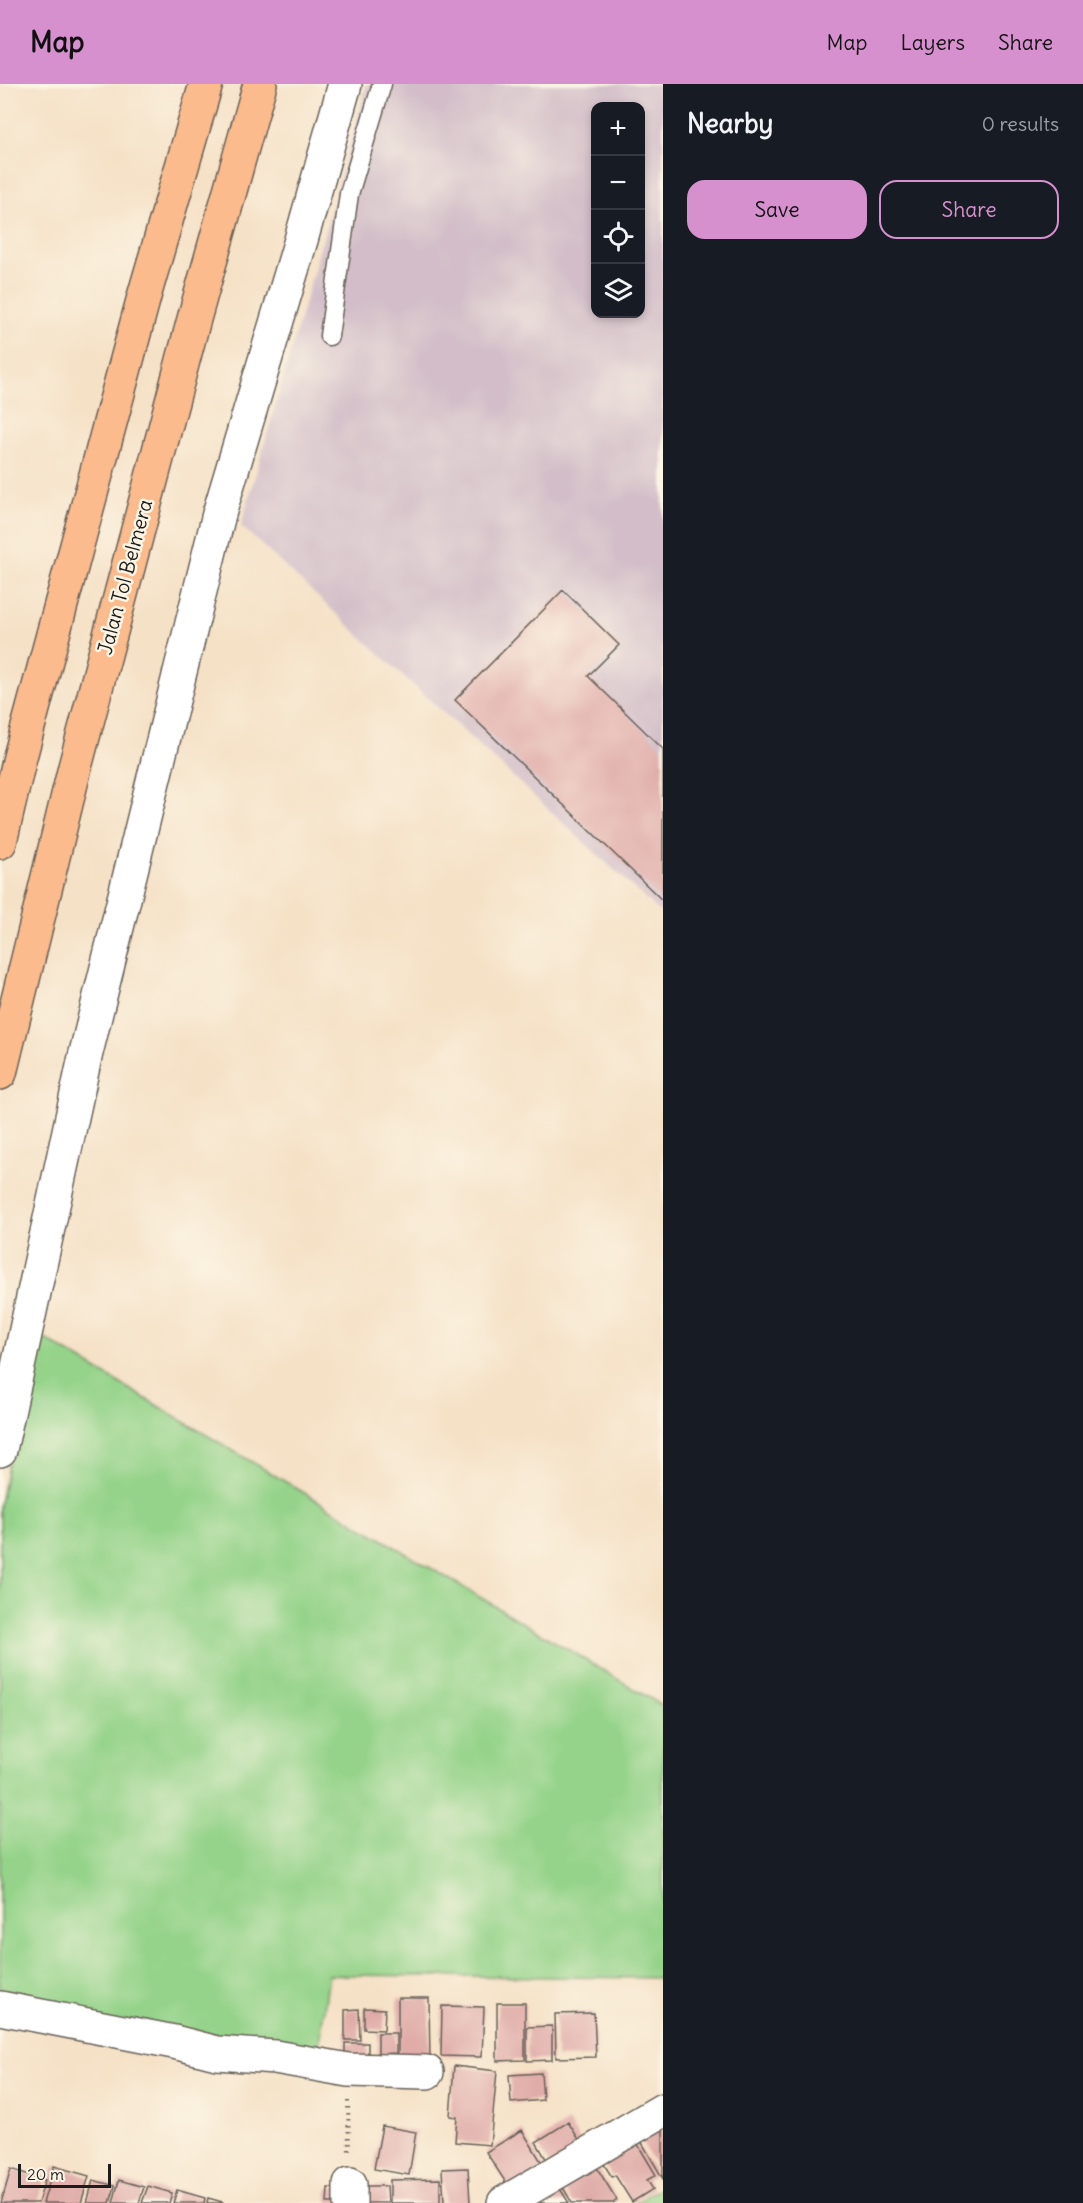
<!DOCTYPE html>
<html lang="en">
<head>
<meta charset="utf-8">
<style>
  :root { --surface:#171b24; --page:#242831; --text:#f1f3f6; --muted:#9ea1a6; --line:#363941; --accent:#d690ce }
  body { margin:0; font-family:Delius,sans-serif; background:var(--page); color:var(--text) }
  .controls { position:absolute; right:18px; top:18px; display:grid; overflow:hidden; border-radius:12px; box-shadow:0 3px 9px #0003 }
  .controls button { width:54px; height:54px; display:grid; place-items:center; padding:0; border:0; border-bottom:2px solid var(--line); background:var(--surface); color:var(--text); font:30px sans-serif }
  .scale { position:absolute; left:18px; bottom:15px; width:93px; box-sizing:border-box; padding-left:6px; border:3px solid #1c1c1c; border-top:0; font-size:16px; line-height:21px; white-space:nowrap; color:#1c1c1c; -webkit-text-stroke:4px #fcf5e5; paint-order:stroke }
  .list { margin:0; padding:0; list-style:none }
  h2 { display:flex; justify-content:space-between; align-items:center; height:78px; margin:0; padding:0 24px; font-size:26px }
  h2 small { font-size:20px; font-weight:400; color:var(--muted) }
  .actions { display:flex; gap:12px; padding:18px 24px }
  .actions a { flex:1; padding:14px 0; border:2px solid var(--accent); border-radius:18px; text-align:center; font-size:21px; color:var(--accent) }
  .actions .main { background:var(--accent); color:#111 }
  .icon { flex:none; width:33px; height:33px; fill:none; stroke:currentColor; stroke-width:2; stroke-linecap:round; stroke-linejoin:round }
  .map { position:relative; flex:none; width:663px; height:2119px; overflow:hidden }
  header { display:flex; align-items:center; gap:36px; box-sizing:border-box; height:84px; padding:0 30px; background:var(--accent); color:#111 }
  header strong { font-size:28px }
  nav { display:flex; gap:33px; margin-inline-start:auto; font-size:21px }
  main { display:flex }
  aside { flex:1; background:var(--surface) }
  .map>svg:first-child { display:block }
</style>
</head>
<body>
<header>
<strong>Map</strong>
<nav><a>Map</a><a>Layers</a><a>Share</a></nav>
</header>
<main>
<div class="map">
<svg width="663" height="2119" viewBox="0 0 663 2119">
  <rect width="100%" height="100%" fill="#fcf5e5"/>
  <filter id="ink" filterUnits="userSpaceOnUse"><feTurbulence type="fractalNoise" baseFrequency=".0167" numOctaves="2"/><feDisplacementMap in="SourceGraphic" scale="12" xChannelSelector="R" yChannelSelector="G"/><feConvolveMatrix kernelMatrix="1 2 1 2 8 2 1 2 1" color-interpolation-filters="sRGB"/></filter>
  <filter id="wash" filterUnits="userSpaceOnUse"><feTurbulence type="fractalNoise" baseFrequency=".008" numOctaves="4" result="noise"/><feDisplacementMap in="SourceGraphic" scale="24" xChannelSelector="R" yChannelSelector="G"/><feGaussianBlur stdDeviation="1.35" result="paint"/><feColorMatrix in="noise" values="0 0 0 0 0 0 0 0 0 0 0 0 0 0 0 0 0 1.4 0 .05"/><feComposite in="paint" operator="in"/></filter>
  <g filter="url(#wash)">
    <rect width="100%" height="100%" fill="#f5e1c6"/>
    <!-- industrial -->
    <path fill="#d2bdc8" fill-rule="evenodd" d="M367 0H663V831L241 442ZM596 22H640V230H596Z"/>
    <!-- green -->
    <path fill="#94d389" stroke="#587852" stroke-width="1.5" d="M35 1249 663 1622V1894L329 1891 318 1968 193 1963 0 1913V1420Z
      M663 2102V2119H635Z"/>
    <g id="blocks">
      <!-- building -->
      <path fill="#e0aca8" d="M563 506 619 561 588 592 663 665V817L455 616Z
        M398 1914H429L430 1978H398Z
        M497 1919H525V1976L497 1977Z
        M442 1922 484 1923 482 1973 441 1972Z
        M364 1924 385 1925 384 1946 364 1945Z
        M359 1925 360 1956H345V1926Z
        M594 1929 596 1973 556 1974 555 1930Z
        M552 1942V1976L527 1977V1943Z
        M378 1949H396V1969L378 1970Z
        M345 1959H368V1975H345Z
        M454 1982 497 1987 490 2061 455 2058 457 2033 450 2032Z
        M541 1989 543 2016 511 2019 509 1991Z
        M663 2035V2095L637 2050Z
        M568 2038 585 2065 552 2085 536 2058Z
        M382 2042 416 2048 409 2091 374 2085Z
        M522 2046 545 2084 510 2105 486 2068Z
        M634 2054 656 2091 647 2096 653 2105 632 2118 615 2091 612 2093 598 2071Z
        M592 2076 617 2116 613 2119H572L562 2102Z
        M54 2082 89 2092 81 2119H43Z
        M468 2084 470 2119H444L442 2085Z
        M11 2085 45 2096 38 2119H1Z
        M440 2095V2119H390V2096Z
        M93 2096 115 2102 110 2119H87Z
        M119 2096 144 2103 139 2119H113Z
        M557 2100 569 2119H532Z
        M148 2102 172 2109 169 2119H142Z
        M364 2102H387L388 2119H364Z
        M328 2104 347 2105 346 2119H327Z
        M177 2106 205 2114 204 2119H173Z
        M208 2114 223 2118V2119H207Z"/>
    </g>
  </g>
  <g filter="url(#ink)">
    <use href="#blocks" fill-opacity="0" stroke="#686158" stroke-width="1.5"/>
    <g fill="none" stroke-linecap="round" stroke-linejoin="round">
      <!-- lane casing -->
      <g stroke="#686158" stroke-width="21">
        <path id="lane" d="M329 252 349 110 382 0"/>
      </g>
      <!-- street casing -->
      <g stroke="#686158" stroke-width="36">
        <path id="street" d="M0 1366 85 973 219 430 301 156 345 0
          M0 1924 174 1958 217 1969 275 1973 348 1986 427 1988
          M350 2100V2119
          M504 2119 663 2026"/>
      </g>
      <!-- highway casing -->
      <g stroke="#686158" stroke-width="36">
        <path id="highway" d="M0 758 20 673 145 209 206 0
          M0 989 75 683 194 235 260 0"/>
      </g>
      <!-- path -->
      <path stroke="#686158" stroke-width="4" stroke-dasharray="1.5 4.5" stroke-linecap="butt" d="M348 2017 349 2069"/>
      <!-- lane -->
      <use href="#lane" stroke="#fff" stroke-width="18"/>
      <!-- street -->
      <use href="#street" stroke="#fff" stroke-width="33"/>
      <!-- highway -->
      <use href="#highway" stroke="#fbbb8d" stroke-width="33"/>
    </g>
  </g>
  <g text-anchor="middle" stroke-width="5" stroke-linejoin="round" paint-order="stroke">
    <!-- street labels -->
    <g font-size="20" fill="#1c1c1c" stroke="#fcf5e5">
      <text transform="translate(125 493) rotate(-75)" y="7">Jalan Tol Belmera</text>
    </g>
  </g>
</svg>
<div class="controls">
<button>+</button>
<button>−</button>
<button><svg class="icon" aria-label="locate" viewBox="0 0 24 24"><circle cx="12" cy="12" r="6"/><path d="M12 2v4M12 18v4M2 12h4M18 12h4"/></svg></button>
<button><svg class="icon" aria-label="layers" viewBox="0 0 24 24"><path d="M12 4l9 5-9 5-9-5zM3 14l9 5 9-5"/></svg></button>
</div>
<div class="scale">20 m</div>
</div>
<aside>
<h2>Nearby<small>0 results</small></h2>
<ul class="list">
</ul>
<div class="actions"><a class="main">Save</a><a>Share</a></div>
</aside>
</main>
</body>
</html>
